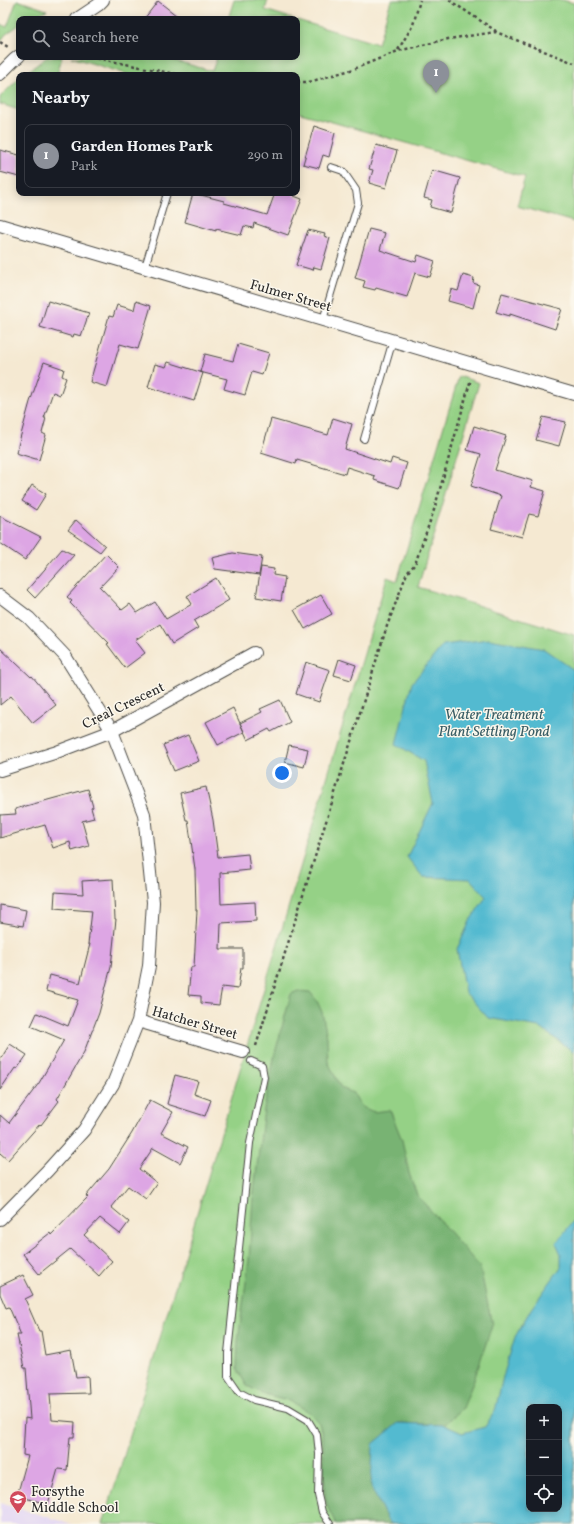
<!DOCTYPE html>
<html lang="en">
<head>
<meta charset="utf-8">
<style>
  :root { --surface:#171b24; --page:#242831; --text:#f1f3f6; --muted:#9ea1a6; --line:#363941; --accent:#8c9099 }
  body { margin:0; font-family:Vollkorn,serif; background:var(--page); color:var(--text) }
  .controls { position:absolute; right:12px; bottom:12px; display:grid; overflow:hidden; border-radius:8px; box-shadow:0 2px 10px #0003 }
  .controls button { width:36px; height:36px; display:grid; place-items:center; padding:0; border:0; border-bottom:1px solid var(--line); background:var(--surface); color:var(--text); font:20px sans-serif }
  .you { position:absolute; left:282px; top:773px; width:14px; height:14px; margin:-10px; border:3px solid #fff; border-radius:50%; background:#1a73e8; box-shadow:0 0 0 6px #1a73e833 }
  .badge { display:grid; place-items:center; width:26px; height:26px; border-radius:50%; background:var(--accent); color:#fff; font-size:13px; font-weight:700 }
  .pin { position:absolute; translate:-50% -33px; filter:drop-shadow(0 1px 2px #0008) }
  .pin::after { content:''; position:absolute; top:21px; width:14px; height:12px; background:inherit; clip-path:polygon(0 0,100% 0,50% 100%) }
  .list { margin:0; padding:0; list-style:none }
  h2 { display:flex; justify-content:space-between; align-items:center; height:52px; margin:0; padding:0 16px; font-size:17px }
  h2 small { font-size:13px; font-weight:400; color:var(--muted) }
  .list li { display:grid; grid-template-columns:26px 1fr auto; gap:12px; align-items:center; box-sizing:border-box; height:64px; margin:0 8px 8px; padding:0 8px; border:1px solid var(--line); border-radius:8px }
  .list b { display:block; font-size:15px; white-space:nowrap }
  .list p { margin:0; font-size:13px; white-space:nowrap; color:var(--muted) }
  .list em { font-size:13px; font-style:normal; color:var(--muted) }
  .icon { flex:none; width:22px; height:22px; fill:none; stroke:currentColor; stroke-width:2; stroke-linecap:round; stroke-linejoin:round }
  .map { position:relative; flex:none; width:574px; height:1524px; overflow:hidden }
  .search { position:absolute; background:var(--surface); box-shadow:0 2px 10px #0003; left:16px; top:16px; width:284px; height:44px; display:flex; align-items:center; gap:10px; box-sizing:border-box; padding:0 14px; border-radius:8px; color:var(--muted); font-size:15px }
  .panel { position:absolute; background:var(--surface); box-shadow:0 2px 10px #0003; left:16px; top:72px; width:284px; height:124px; border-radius:8px }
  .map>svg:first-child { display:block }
</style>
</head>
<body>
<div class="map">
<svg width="574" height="1524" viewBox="0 0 574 1524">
  <rect width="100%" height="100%" fill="#fbf7ec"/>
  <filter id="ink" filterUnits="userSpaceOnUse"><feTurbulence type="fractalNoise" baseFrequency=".025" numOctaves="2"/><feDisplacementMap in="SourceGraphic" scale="8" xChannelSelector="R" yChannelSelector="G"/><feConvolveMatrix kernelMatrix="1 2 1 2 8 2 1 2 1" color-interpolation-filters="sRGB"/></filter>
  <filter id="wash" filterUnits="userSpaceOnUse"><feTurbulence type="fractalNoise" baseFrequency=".012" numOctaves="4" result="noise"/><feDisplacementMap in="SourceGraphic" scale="16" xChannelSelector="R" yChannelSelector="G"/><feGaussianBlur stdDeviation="0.9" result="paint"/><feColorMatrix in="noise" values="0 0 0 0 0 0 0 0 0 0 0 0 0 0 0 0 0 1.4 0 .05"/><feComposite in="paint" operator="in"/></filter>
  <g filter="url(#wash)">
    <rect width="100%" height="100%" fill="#f5e9d2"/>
    <!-- built -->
    <path fill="#e1d4f4" d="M0 1503 72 1524H0Z"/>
    <!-- green -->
    <path fill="#95d186" stroke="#607e58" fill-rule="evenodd" d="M17 0 47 10 28 19H19V25L5 35 0 43V24L7 27Z
      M234 0H268L265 10 294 19H228Z
      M391 0H562L574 3V222L517 206 525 177 297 112V75H130L71 57H162L212 71 217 57H297V20L378 44Z
      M47 57H62L57 75H23Z
      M19 78V110L0 104V97Z
      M459 376 479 383 418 587 574 635V1524H103L147 1381 387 577 397 581ZM529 1407H559V1509H529Z"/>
    <!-- forest -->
    <path fill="#78b373" stroke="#526f4f" d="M298 991 310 992 317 1001 322 1012 327 1037 328 1062 341 1088 353 1093 362 1107 374 1112 390 1110 402 1140 409 1173 417 1195 480 1267 492 1325 475 1377 463 1408 444 1425 398 1423 388 1521 392 1524H336L328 1508 325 1495 323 1438 319 1423 310 1413 288 1400 264 1394 247 1386 237 1369 238 1341 249 1260 253 1199 264 1109 275 1053 291 994Z"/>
    <!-- water -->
    <path fill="#52bad0" stroke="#3e727e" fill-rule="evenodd" d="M489 639 544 649 574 670V1052L539 1027 488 1018 465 992 457 949 471 919 486 897 470 879 423 877 407 857 433 803 424 761 396 744 412 683 443 645Z
      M574 1220V1524H392L388 1521 371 1487 373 1444 398 1423 444 1425 462 1433 485 1427 495 1411 503 1377 515 1337 531 1309 561 1267V1254L556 1243ZM529 1407H559V1509H529Z"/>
    <g id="blocks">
      <!-- building -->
      <path fill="#dda6e4" d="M158 1 181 19H144Z
        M314 126 335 133 329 157 323 155 319 168 303 164Z
        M376 145 397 151 386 188 369 183 373 170 369 169Z
        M0 150 19 155V177L0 172Z
        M432 170 460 178 451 213 430 207 432 200 424 198Z
        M193 193 224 201V203L267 215 275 193H295L294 196 302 199 288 235 254 223 253 228 244 226 241 235 216 229V231L185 222Z
        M369 229 385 233 380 250 416 262 418 255 435 261 430 277 415 273 407 297 376 288 375 290 363 287 365 281 355 278Z
        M308 230 325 234 324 236 330 238 321 269 314 267 313 270 296 265Z
        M463 275 474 278 473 283 479 285 473 308 448 301 451 289 458 291Z
        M502 293 562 309 555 329 510 314V316L496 312Z
        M48 301 89 313 81 336 74 334 73 337 40 327Z
        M136 301 151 306 138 349 120 344 107 387 90 382 109 316 113 317 117 305 134 310Z
        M238 344 269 353 262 375 252 372 245 395 224 389 227 379 200 372 205 354 233 361Z
        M44 362 64 369 62 376 66 378 60 395 53 392 44 418H46L42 433 46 435 39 460 16 453 30 402Z
        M168 362 203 373 194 401 148 387 155 364 166 367Z
        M543 417 566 422 559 446 536 440Z
        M333 418 352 424 345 449 390 464 392 458 407 463 399 488 374 480 375 476 347 467 345 474 297 460 296 464 261 453 271 419 328 435Z
        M474 426 506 436 495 470 533 481 531 487 545 491 538 516 529 514 522 537 491 529 501 496 471 486 481 454 467 450Z
        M32 485 46 494 36 510 22 501Z
        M0 516 41 537 25 560 0 543Z
        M76 520 105 546 100 552 68 530Z
        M62 549 74 555 35 598 27 590Z
        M233 553 262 557 259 575 215 569 212 558Z
        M106 554 119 567 100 587 122 610 130 604 137 613 155 602 166 619 192 604 187 596 216 578 229 600 194 621 198 628 172 644 160 624 135 640 145 653 125 668 107 644 109 643 70 603 72 601 67 597Z
        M261 567 274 569 273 575 285 577 281 601 256 597Z
        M321 595 332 614 305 629 294 610Z
        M0 648 31 677 32 676 56 705 33 723 11 696 0 705Z
        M339 659 356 665 351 680 334 675Z
        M306 662 330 670 319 702 296 694Z
        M280 700 290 722 271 732 269 729 248 740 240 723 262 712 260 709Z
        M233 708 244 732 218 745 206 722Z
        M188 735 199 761 174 771 163 745Z
        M289 745 308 749 304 767 285 762Z
        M206 787 213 820 218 857 248 854 250 870 220 873 221 904 255 902 256 921 221 923 220 949H243V968H241L238 989 222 987 219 1005 201 1003V996L188 995 191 967H194L197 910H196L195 869 188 820H186L180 793Z
        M88 789 93 807 91 808 94 818 82 821 89 846 72 851 70 842 53 848 45 825 0 838V815L16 814 15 809Z
        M113 879 115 919H116L111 967 99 1013 84 1052 57 1099 59 1101 41 1125 40 1124 8 1160 0 1153V1115L9 1123 39 1083 64 1040 31 1026 37 1013 68 1026 78 1000 46 991 50 975 80 983 90 944H88L92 911 54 908 55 892 83 894 82 881Z
        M0 905 26 910 23 926 0 922Z
        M10 1044 27 1055 17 1069 15 1068 0 1090V1060Z
        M175 1075 198 1081 194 1094 211 1100 205 1116 167 1104Z
        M150 1100 173 1112 161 1133 188 1147 180 1163 153 1148 139 1169 157 1183 146 1199 128 1186 111 1207 129 1222 120 1234 100 1218 84 1235 112 1261 99 1276 70 1249 39 1274 23 1254 50 1233 51 1235 88 1197 86 1196 109 1169 132 1133Z
        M23 1275 33 1295 25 1299 39 1331H41L45 1355 71 1350 76 1377 88 1376 89 1393 50 1394 52 1420 75 1422 74 1437H70L67 1470 58 1469 48 1504 17 1496 28 1456 23 1455 25 1418 30 1419 26 1368H24L17 1335H21L9 1307 6 1308 0 1294V1286Z"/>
    </g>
  </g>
  <g filter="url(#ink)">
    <use href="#blocks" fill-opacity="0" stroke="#494844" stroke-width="1"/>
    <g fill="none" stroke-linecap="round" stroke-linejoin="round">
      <!-- service casing -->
      <g stroke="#494844" stroke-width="8">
        <path id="service" d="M145 267 167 193
          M323 320 358 203 356 190 343 171 331 167
          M364 439 393 340
          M251 1061 262 1066 264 1077 250 1143 228 1353V1376L239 1392 254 1400 288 1408 308 1420 317 1435 319 1454 318 1495 322 1512 330 1524"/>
      </g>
      <!-- minor casing -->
      <g stroke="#494844" stroke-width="14">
        <path id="minor" d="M77 19 98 5 103 0
          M0 74 14 60 19 56
          M0 225 574 394
          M0 596 29 618 65 656 112 731 144 814 153 902 149 966 138 1021 113 1084 84 1130 48 1170 0 1219
          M0 770 54 753 112 731 254 653
          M138 1021 243 1052"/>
      </g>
      <!-- path -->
      <path stroke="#494844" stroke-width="2.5" stroke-dasharray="3 3" stroke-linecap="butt" d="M449 0 496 31
        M0 42 8 47
        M398 50 413 25 420 0
        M91 57 180 75
        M297 82H309L354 69 398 51 448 39 496 32 574 63
        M256 1046 387 626 407 573 415 564 434 510 471 379"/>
      <!-- service -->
      <use href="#service" stroke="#fff" stroke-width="6"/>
      <!-- minor -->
      <use href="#minor" stroke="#fff" stroke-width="12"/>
    </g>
  </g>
  <!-- icons -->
  <defs>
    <g id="school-pin" transform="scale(0.9)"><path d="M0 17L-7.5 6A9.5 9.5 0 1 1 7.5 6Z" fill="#d1495b" stroke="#fbf7ec"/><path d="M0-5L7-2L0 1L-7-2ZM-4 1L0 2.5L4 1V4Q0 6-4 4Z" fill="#fff"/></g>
  </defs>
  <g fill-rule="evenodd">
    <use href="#school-pin" x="18" y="1499"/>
  </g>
  <g text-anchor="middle" stroke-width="3" stroke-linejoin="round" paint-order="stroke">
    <!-- street labels -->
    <g font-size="14" fill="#2b2b2b" stroke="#fbf7ec">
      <text transform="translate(291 295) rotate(16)" y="5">Fulmer Street</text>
      <text transform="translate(123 705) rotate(-26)" y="5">Creal Crescent</text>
      <text transform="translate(195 1022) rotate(16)" y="5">Hatcher Street</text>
    </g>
    <!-- poi labels -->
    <g font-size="14" fill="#2b2b2b" stroke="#fbf7ec" text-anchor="start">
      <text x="31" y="1496">Forsythe<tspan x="31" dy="16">Middle School</tspan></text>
    </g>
    <!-- water labels -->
    <g font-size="15" font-style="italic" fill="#395d65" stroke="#fbf7ec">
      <text x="494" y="719">Water Treatment<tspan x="494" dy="17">Plant Settling Pond</tspan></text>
    </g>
  </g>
</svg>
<div class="controls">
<button>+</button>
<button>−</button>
<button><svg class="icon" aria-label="locate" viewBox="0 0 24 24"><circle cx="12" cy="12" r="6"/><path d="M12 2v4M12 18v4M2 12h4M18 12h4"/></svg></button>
</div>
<div class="you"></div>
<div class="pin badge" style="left:436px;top:93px">1</div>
<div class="search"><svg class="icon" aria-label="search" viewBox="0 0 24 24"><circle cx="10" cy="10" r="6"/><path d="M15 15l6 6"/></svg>Search here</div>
<section class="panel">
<h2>Nearby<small></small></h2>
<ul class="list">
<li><span class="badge">1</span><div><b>Garden Homes Park</b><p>Park</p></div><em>290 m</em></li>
</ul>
</section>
</div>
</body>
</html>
